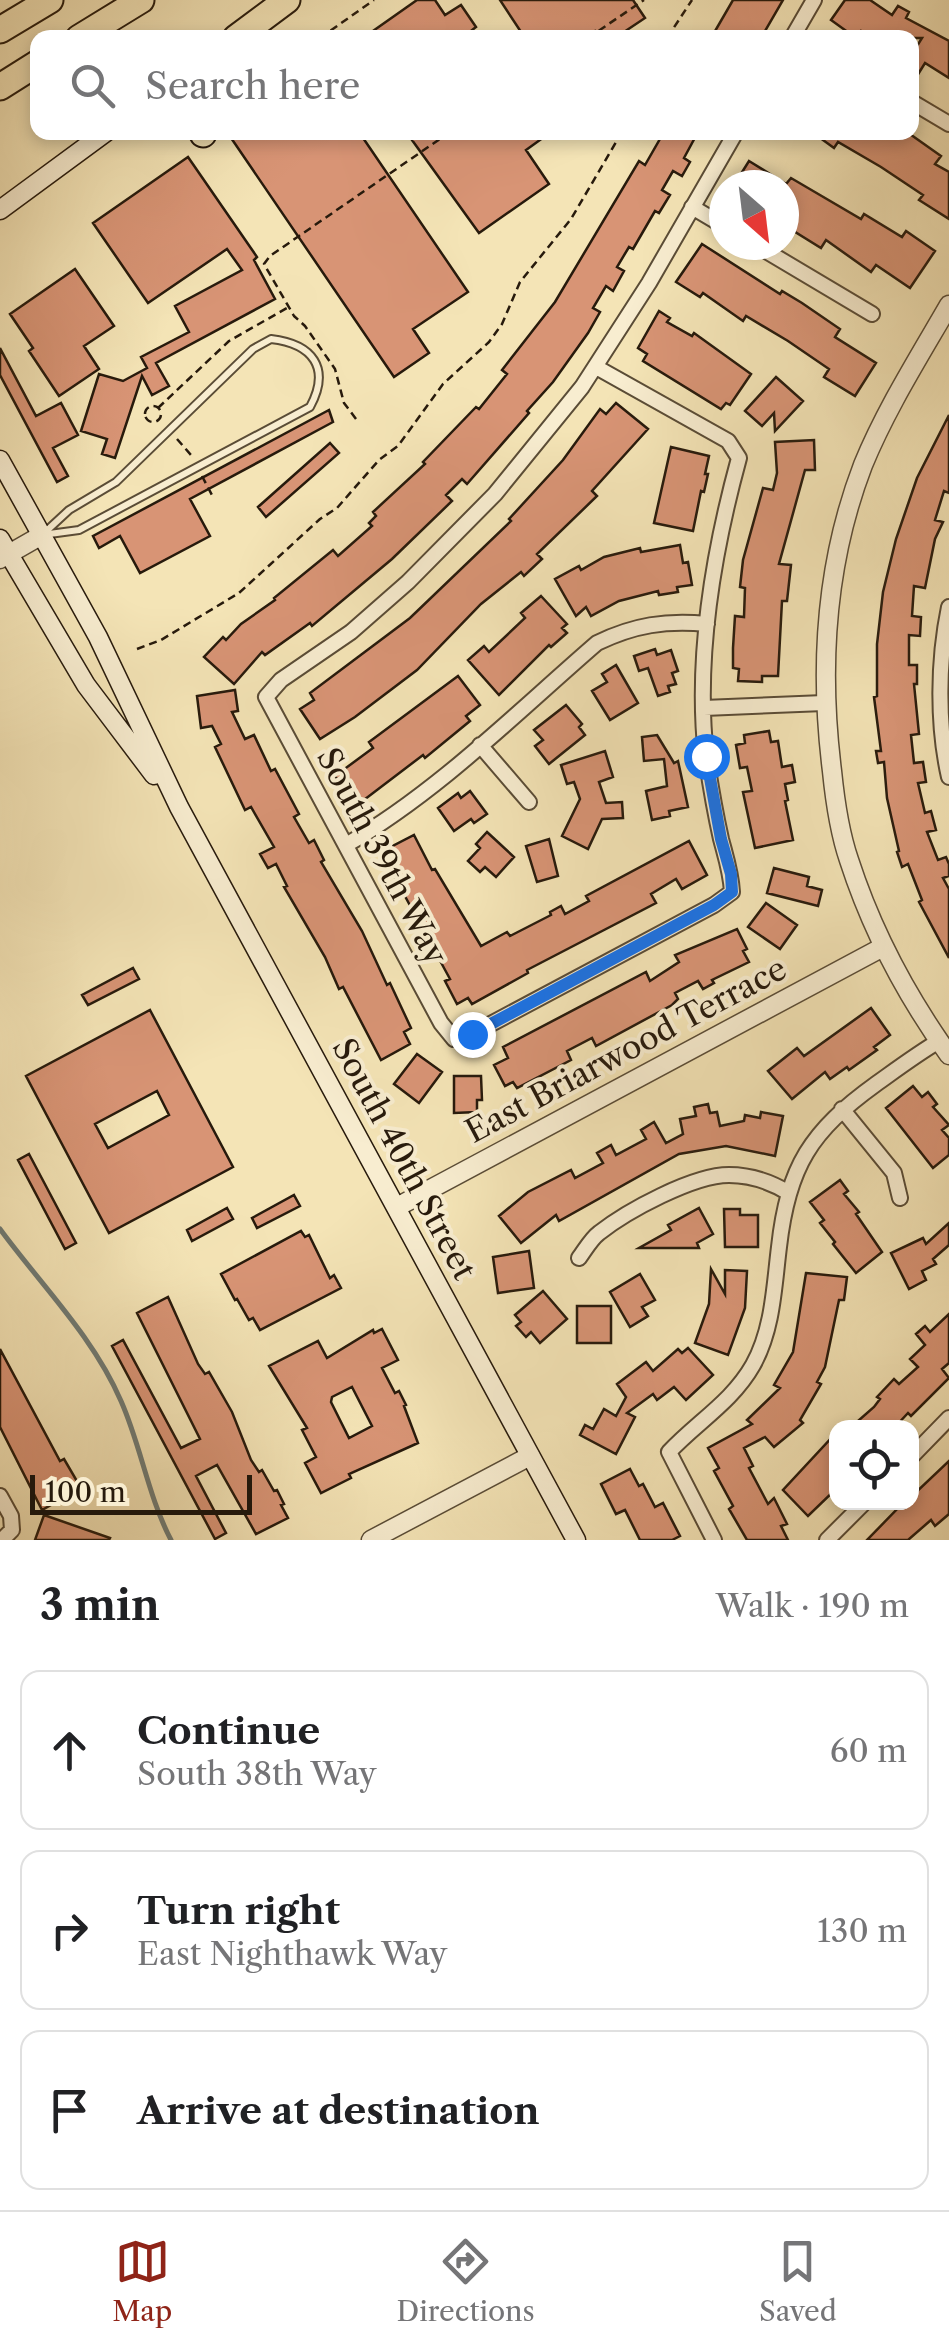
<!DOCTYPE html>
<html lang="en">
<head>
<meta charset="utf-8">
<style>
  :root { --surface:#fff; --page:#f2f2f2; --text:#202124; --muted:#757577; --line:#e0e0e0; --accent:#8f2418 }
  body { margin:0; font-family:"Libre Caslon Text",serif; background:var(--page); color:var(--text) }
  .controls { position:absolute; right:30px; bottom:30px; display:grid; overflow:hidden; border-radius:20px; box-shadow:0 5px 15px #0003 }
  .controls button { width:90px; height:90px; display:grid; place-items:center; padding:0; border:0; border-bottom:2px solid var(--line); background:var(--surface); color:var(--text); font:50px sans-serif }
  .compass { position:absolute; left:709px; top:170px; width:90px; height:90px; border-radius:50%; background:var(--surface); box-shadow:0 5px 15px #0003; rotate:152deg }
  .scale { position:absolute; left:30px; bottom:25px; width:222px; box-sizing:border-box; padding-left:10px; border:5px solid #271a0c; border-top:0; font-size:28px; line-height:35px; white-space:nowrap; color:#271a0c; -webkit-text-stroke:8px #f8edd0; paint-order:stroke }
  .stop { position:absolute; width:30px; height:30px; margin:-22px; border:8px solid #1a73e8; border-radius:50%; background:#fff }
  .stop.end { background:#1a73e8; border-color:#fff; box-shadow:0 2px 10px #0008 }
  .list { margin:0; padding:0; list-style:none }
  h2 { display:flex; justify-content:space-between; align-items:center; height:130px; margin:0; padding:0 40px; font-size:42px }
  h2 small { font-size:32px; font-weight:400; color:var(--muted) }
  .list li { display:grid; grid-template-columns:65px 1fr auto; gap:30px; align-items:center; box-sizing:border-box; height:160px; margin:0 20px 20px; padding:0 20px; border:2px solid var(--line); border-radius:20px }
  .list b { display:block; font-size:38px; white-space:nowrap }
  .list p { margin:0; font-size:32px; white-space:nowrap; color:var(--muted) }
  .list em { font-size:32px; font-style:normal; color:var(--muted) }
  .icon { flex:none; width:55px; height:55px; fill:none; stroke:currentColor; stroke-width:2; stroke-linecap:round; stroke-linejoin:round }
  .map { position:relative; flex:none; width:949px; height:1540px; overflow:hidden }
  .search { position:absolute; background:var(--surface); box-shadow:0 5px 15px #0003; left:30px; right:30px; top:30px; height:110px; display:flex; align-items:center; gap:25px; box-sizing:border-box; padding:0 35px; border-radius:20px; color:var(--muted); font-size:38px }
  .sheet { height:670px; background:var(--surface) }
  nav { display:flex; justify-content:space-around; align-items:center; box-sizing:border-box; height:140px; border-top:2px solid var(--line); background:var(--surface); font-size:28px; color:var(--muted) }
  nav a { display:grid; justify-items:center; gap:5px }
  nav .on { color:var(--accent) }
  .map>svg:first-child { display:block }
</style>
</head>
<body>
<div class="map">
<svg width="949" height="1540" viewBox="0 0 949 1540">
  <rect width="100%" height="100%" fill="#f4e4b6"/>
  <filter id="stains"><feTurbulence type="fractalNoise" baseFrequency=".002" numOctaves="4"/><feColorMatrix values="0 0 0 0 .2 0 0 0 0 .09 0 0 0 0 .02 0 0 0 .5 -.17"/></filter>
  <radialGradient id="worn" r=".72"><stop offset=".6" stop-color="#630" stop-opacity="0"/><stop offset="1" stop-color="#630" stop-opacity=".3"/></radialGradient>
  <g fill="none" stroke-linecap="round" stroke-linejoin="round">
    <!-- stream -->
    <path stroke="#717b74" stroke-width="5" d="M0 1229C41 1285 93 1336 121 1401 141 1446 148 1496 171 1540"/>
  </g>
  <!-- building -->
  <path fill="#d89475" stroke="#271a0c" stroke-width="2.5" fill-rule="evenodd" d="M417 0H435L445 15 461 5 476 27 462 38H363Z
    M500 0H633L645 18 615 38H599L595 31 585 38H525Z
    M733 0H783L761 38H711Z
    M845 0H870L892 15 898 6 909 12 906 18 949 41V78L925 63 912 84V54L922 38H872L861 31 856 38 831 20Z
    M227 132H359L468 292 413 329 429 353 394 377Z
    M424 132H551L526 150 549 184 479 233 412 140Z
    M664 132H698L684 158 690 162 682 176 673 171 662 190 670 195 659 213 655 211 633 249 629 247 617 267 624 271 613 291 606 286 593 308 600 312 588 333 553 382 527 411 529 413 467 484 462 479 446 495 452 501 392 559 312 626 310 623 265 655 262 652 234 684 204 657 223 637 226 640 241 624 275 600 274 598 333 550 338 556 372 526 369 523 376 516 373 512 425 464 423 462 476 407 479 409 507 374 502 370 555 302 639 161 645 165Z
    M812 132H907L941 156 935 164 949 172V219L919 200 923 195 881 167 838 142 834 148Z
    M188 157 257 257 254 260 275 299 156 363 169 386 152 395 142 376 115 458 102 454 107 439 81 431 99 374 123 381 147 368 141 357 189 332 175 306 242 270 227 249 148 303 93 223Z
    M749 161 786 184 791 178 861 219 864 214 902 237 906 231 935 251 910 288 876 265 871 272 826 240 821 248 784 225 786 185H734Z
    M702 244 780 294 782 291 802 303 840 329 835 337 876 363 855 396 824 377 829 369 788 341 746 316 743 321 703 293 700 297 676 282Z
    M75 269 114 326 84 346 99 369 59 396 29 351 33 348 10 314Z
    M659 311 670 318 667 322 692 336 694 333 751 374 730 405 726 403 721 409 643 361 647 354 638 348Z
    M0 348 36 416 61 403 78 435 53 448 68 476 57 482 0 375Z
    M776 377 803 401 775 431 774 413 762 426 745 411Z
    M616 403 648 429 592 491 597 496 537 554 542 559 524 576 521 572 481 604 417 670 355 717 320 739 300 709 314 700 310 693 410 618 511 521 509 519 563 460 600 409 606 414Z
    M329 410 333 422 190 499 210 536 140 573 120 536 99 548 93 536Z
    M949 415V493L944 491 935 520 943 522 935 539 925 588 914 586 912 616 921 617 920 636 909 635V665H917V684H914L919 734 911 735 914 763 923 762 926 782 918 783 925 813 931 811 936 830 927 832 938 860 946 857 949 864V876L943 878 949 889V958L919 902 922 900 908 864 902 867 897 852 899 851 887 798 884 762 878 763 876 751H881L874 697 877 696V644L883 592 896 539 917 478Z
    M814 440 815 470H805L779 564 791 565 787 601H782L778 676H762V682L738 681 739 669 733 668V648L735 616 744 617 745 588 740 587 743 560 763 488 773 490 777 473 775 442Z
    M330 443 339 453 266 517 258 507Z
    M671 447 709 456 705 474H708L704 492 701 491 693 531 654 523Z
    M680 545 683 563 688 562 692 585 677 587 678 592 659 595 658 591 619 601 591 616 586 607 576 616 555 579 579 566 581 570 604 557 640 548 641 552Z
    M541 596 567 624 562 628 567 633 551 647 549 645 499 695 468 660 484 646 489 652 525 618 521 613Z
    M655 649 657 655 671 650 678 671 672 673 676 684 668 686 670 692 658 696 648 668 639 671 634 656Z
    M616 665 638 703 610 720 592 691 607 682 602 674Z
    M458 676 480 705 466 716 470 721 425 758 423 755 356 806 335 776 373 748 369 742Z
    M235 690 238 711 232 712 245 739 254 735 271 771 275 769 299 814 294 817 309 843 314 840 324 860 321 862 362 931 387 985 390 983 411 1028 404 1032 410 1044 381 1060 343 987 339 989 325 957 284 887 287 886 276 864 268 868 260 854 274 847 251 807 245 810 215 747 221 744 212 726 201 728 197 696Z
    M566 705 582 724 579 727 585 735 549 764 535 746 543 740 534 730Z
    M769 731 771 742 778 741 782 767 792 765 795 782 785 784 788 800 785 801 793 840 755 848 743 792 752 791 747 767 740 768 736 745 745 743 744 735Z
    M657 735 674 763 678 761 688 807 669 811 670 816 652 820 646 791 667 786 664 759 644 761 642 737Z
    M605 751 613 777 599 782 606 803 622 802 623 818 602 819 588 849 562 836 580 799 574 782 567 784 561 765Z
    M470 791 487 814 474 823 471 819 454 831 438 808 458 793 461 798Z
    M487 832 514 857 496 877 485 867 480 872 468 861 480 848 476 844Z
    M414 835 432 870 435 869 481 946 507 932 510 936 551 915 550 912 561 906 565 914 589 901 586 896 689 841 707 875 682 889 676 879 651 894 656 903 527 970 528 973 472 1004 468 998 457 1004 445 981 450 979 381 852Z
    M549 839 558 876 537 882 526 846Z
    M774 868 809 877 807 886 822 890 818 906 767 893Z
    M766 903 797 925 780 949 748 927Z
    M737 929 747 949 743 951 749 962 712 980 714 983 703 989 698 981 675 993 678 999 672 1005 596 1046 592 1038 567 1051 571 1060 517 1088 513 1082 505 1086 494 1065 508 1058 503 1047 646 972 650 981 679 962 675 955Z
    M133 968 139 979 88 1005 82 995Z
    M871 1008 890 1035 874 1047 877 1050 849 1070 847 1067 830 1079 825 1072 792 1099 768 1071 797 1048 804 1056Z
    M150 1010 233 1167 109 1233 26 1076ZM157 1091 169 1115 108 1148 95 1124Z
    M417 1054 442 1072 419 1103 394 1084Z
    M454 1076H481L482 1100H477V1112L454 1113Z
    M913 1086 922 1097 928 1092 937 1104 933 1107 949 1125 942 1130 949 1138V1155L933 1168 886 1108Z
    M708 1104 710 1113 717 1112 720 1126 744 1121 745 1115 760 1118 761 1112 783 1116 775 1156 726 1146 679 1154 559 1221 556 1215 521 1243 499 1216 528 1192 571 1170 575 1178 603 1163 597 1153 611 1145 616 1155 646 1139 641 1130 654 1122 666 1143 683 1134 680 1119 696 1116 694 1107Z
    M29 1154 76 1243 65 1249 18 1160Z
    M840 1180 848 1191 844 1194 859 1212 856 1214 882 1252 856 1273 833 1244 835 1242 820 1223 824 1220 810 1202Z
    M294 1195 300 1206 257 1228 252 1218Z
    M227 1208 233 1219 192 1241 187 1230Z
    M699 1208 713 1234 697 1243 699 1248H639L671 1230 668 1225Z
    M724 1209H740V1215H758V1247H725Z
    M949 1223V1245L933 1259 936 1264 922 1271 926 1280 909 1289 891 1253 923 1238 926 1244Z
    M301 1231 305 1237 309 1235 330 1278 334 1275 341 1288 260 1330 253 1318 249 1320 237 1299 235 1300 221 1274Z
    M529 1251 534 1288 498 1293 493 1257Z
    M711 1269 725 1294V1270L747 1271 745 1308 728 1355 695 1343 709 1304Z
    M806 1273 847 1277 844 1300H839L825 1367 817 1382 821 1384 800 1420 803 1423 774 1447 765 1437 744 1448 753 1466 749 1468 768 1504 774 1498 787 1524 781 1526 788 1540H747L729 1509 733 1506 714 1471 719 1468 708 1448 752 1424 747 1420 780 1388 774 1385 793 1352Z
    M640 1274 655 1300 642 1307 648 1316 630 1327 610 1292Z
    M543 1291 567 1319 540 1343 531 1332 526 1337 516 1326 521 1322 515 1315Z
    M168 1297 198 1364 205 1374 209 1372 232 1412 251 1460 259 1472 262 1470 274 1491 277 1490 284 1504 281 1505 288 1518 256 1534 217 1465 196 1476 226 1533 215 1539 112 1346 123 1340 181 1448 200 1439 137 1313Z
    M577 1306H611V1343H577Z
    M949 1314V1363L942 1369 949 1378 911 1416 908 1413 894 1428H850L874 1407 880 1399 877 1397 894 1379 899 1384 918 1367 910 1359 925 1345 916 1334 925 1326 930 1332Z
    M382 1329 398 1360 382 1368 395 1393 399 1391 406 1405 404 1406 418 1443 349 1474 351 1478 321 1493 305 1463 316 1457 302 1430 307 1428 269 1366 318 1341 327 1358 373 1330 374 1333ZM352 1387 372 1426 349 1438 331 1402 332 1397Z
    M688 1348 713 1375 686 1400 674 1387 657 1400 653 1394 627 1413 635 1417 616 1454 580 1435 585 1425 593 1429 604 1409 616 1416 626 1397 617 1384 646 1362 653 1371 678 1349 682 1353Z
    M0 1349 60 1461 64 1459 81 1488 42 1510 0 1427Z
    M836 1433V1489L808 1516 783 1490Z
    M949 1461V1514L935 1526 931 1520 908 1540H867L904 1502H912V1496Z
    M630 1469 639 1486 643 1484 655 1507 663 1503 680 1536 672 1540H640L625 1510 616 1514 601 1484Z
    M44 1515 110 1538 109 1540H35Z"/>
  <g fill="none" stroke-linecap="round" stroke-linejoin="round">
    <!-- service casing -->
    <g stroke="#5a4c36" stroke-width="10">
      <path id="service" d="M271 339C313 344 331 368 310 407L79 530 42 535 69 510 116 482 253 349Z"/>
    </g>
    <!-- minor casing -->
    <g stroke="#5a4c36" stroke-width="18">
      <path id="minor" d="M792 38 814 0
        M912 102 949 124
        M692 207 724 226
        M756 245 872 314
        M596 367 728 441 739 458C713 553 695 657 706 756 710 783 715 812 721 839 726 858 731 873 732 892L714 905 472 1034 454 1039 441 1023 266 697 281 680 351 632 408 582 495 494 582 387 649 283 736 132
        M949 607C938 660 937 724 949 777
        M704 708 824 703
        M480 745 529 802
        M346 845C439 791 516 713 597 643 634 625 666 620 707 624
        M842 1109 894 1173 900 1198
        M579 1258C585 1250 591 1239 599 1233 627 1211 693 1175 729 1175 750 1175 771 1182 789 1193
        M912 1456 949 1418
        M0 1496 11 1516 12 1530 2 1540
        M714 1540 669 1452C697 1422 732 1402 753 1365 773 1329 774 1287 779 1247 788 1166 811 1131 876 1084 897 1069 917 1054 939 1041
        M827 1540 865 1502"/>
    </g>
    <!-- tertiary casing -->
    <g stroke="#5a4c36" stroke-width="21">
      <path id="tertiary" d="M949 305C919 357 886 409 863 465 825 564 819 667 832 771 835 801 839 831 849 860 872 931 906 995 949 1055
        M0 559 42 535
        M397 1207 883 947
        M371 1540 530 1456"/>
    </g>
    <!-- secondary casing -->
    <g stroke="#271a0c" stroke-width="21">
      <path id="secondary" d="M0 210 106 132
        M0 460 98 637 179 807 576 1540
        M0 539 86 685 154 775"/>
    </g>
    <!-- motorway casing -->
    <g stroke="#271a0c" stroke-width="29">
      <path id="motorway" d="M0 30 50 0
        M79 38 141 0
        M236 38 287 0
        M0 87 38 63
        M202 132 203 134"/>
    </g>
    <!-- path -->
    <path stroke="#271a0c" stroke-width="2.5" stroke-dasharray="8 5" stroke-linecap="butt" d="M320 38 374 0
      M588 38 644 0
      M667 38 692 0
      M145 414a8 8 0 1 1 16 0a8 8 0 1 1-16 0Z
      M158 408 229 341 287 308
      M356 419 344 403 335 369 305 326 294 316 264 264 270 256 450 132
      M177 439 191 455
      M202 476 213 497
      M137 649 161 640 239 593 320 519 337 508 379 460 398 446 443 384 489 342 502 324 520 282 571 219 622 132"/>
    <!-- service -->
    <use href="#service" stroke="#f8edd0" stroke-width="6"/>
    <!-- minor -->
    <use href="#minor" stroke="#f8edd0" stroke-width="14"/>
    <!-- tertiary -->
    <use href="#tertiary" stroke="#f8edd0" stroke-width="18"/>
    <!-- secondary -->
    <use href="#secondary" stroke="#f8edd0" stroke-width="18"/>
    <!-- motorway -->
    <use href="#motorway" stroke="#f4e4b6" stroke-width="25"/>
  </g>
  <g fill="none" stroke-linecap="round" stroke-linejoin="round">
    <!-- route -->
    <path stroke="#1a73e8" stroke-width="12" d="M472 1034 714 905 732 892 731 874 721 839 706 756"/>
  </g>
  <g text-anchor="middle" stroke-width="8" stroke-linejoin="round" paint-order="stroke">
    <!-- street labels -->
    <g font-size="32" fill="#271a0c" stroke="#f8edd0">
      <text transform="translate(382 856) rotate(62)" y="11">South 39th Way</text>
      <text transform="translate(626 1050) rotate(-28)" y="11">East Briarwood Terrace</text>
      <text transform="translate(404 1159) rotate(62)" y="11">South 40th Street</text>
    </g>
  </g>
  <rect width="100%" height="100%" filter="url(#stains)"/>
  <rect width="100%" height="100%" fill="url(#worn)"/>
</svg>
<div class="controls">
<button><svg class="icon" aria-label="locate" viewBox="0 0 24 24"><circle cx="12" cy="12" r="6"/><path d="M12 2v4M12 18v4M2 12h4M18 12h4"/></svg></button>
</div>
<svg class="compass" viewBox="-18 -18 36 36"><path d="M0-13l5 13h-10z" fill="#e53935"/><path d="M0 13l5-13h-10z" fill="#757577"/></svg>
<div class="scale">100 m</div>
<div class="stop" style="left:706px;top:756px"></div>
<div class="stop end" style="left:472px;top:1034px"></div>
<div class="search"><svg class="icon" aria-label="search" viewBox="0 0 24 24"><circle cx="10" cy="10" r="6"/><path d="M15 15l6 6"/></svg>Search here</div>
</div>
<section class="sheet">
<h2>3 min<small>Walk · 190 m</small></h2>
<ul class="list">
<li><svg class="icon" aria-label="ahead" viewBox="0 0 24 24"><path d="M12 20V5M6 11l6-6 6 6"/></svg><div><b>Continue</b><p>South 38th Way</p></div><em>60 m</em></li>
<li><svg class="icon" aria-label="right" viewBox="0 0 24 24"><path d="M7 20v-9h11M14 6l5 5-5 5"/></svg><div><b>Turn right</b><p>East Nighthawk Way</p></div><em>130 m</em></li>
<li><svg class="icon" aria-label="arrive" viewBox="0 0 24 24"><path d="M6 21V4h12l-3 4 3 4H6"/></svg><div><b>Arrive at destination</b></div></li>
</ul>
</section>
<nav>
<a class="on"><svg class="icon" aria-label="map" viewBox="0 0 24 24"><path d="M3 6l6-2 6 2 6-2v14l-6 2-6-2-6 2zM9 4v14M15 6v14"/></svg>Map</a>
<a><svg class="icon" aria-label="directions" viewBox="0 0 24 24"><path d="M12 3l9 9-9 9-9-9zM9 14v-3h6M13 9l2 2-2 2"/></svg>Directions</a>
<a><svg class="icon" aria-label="saved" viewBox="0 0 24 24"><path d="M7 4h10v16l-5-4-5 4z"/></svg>Saved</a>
</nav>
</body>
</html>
